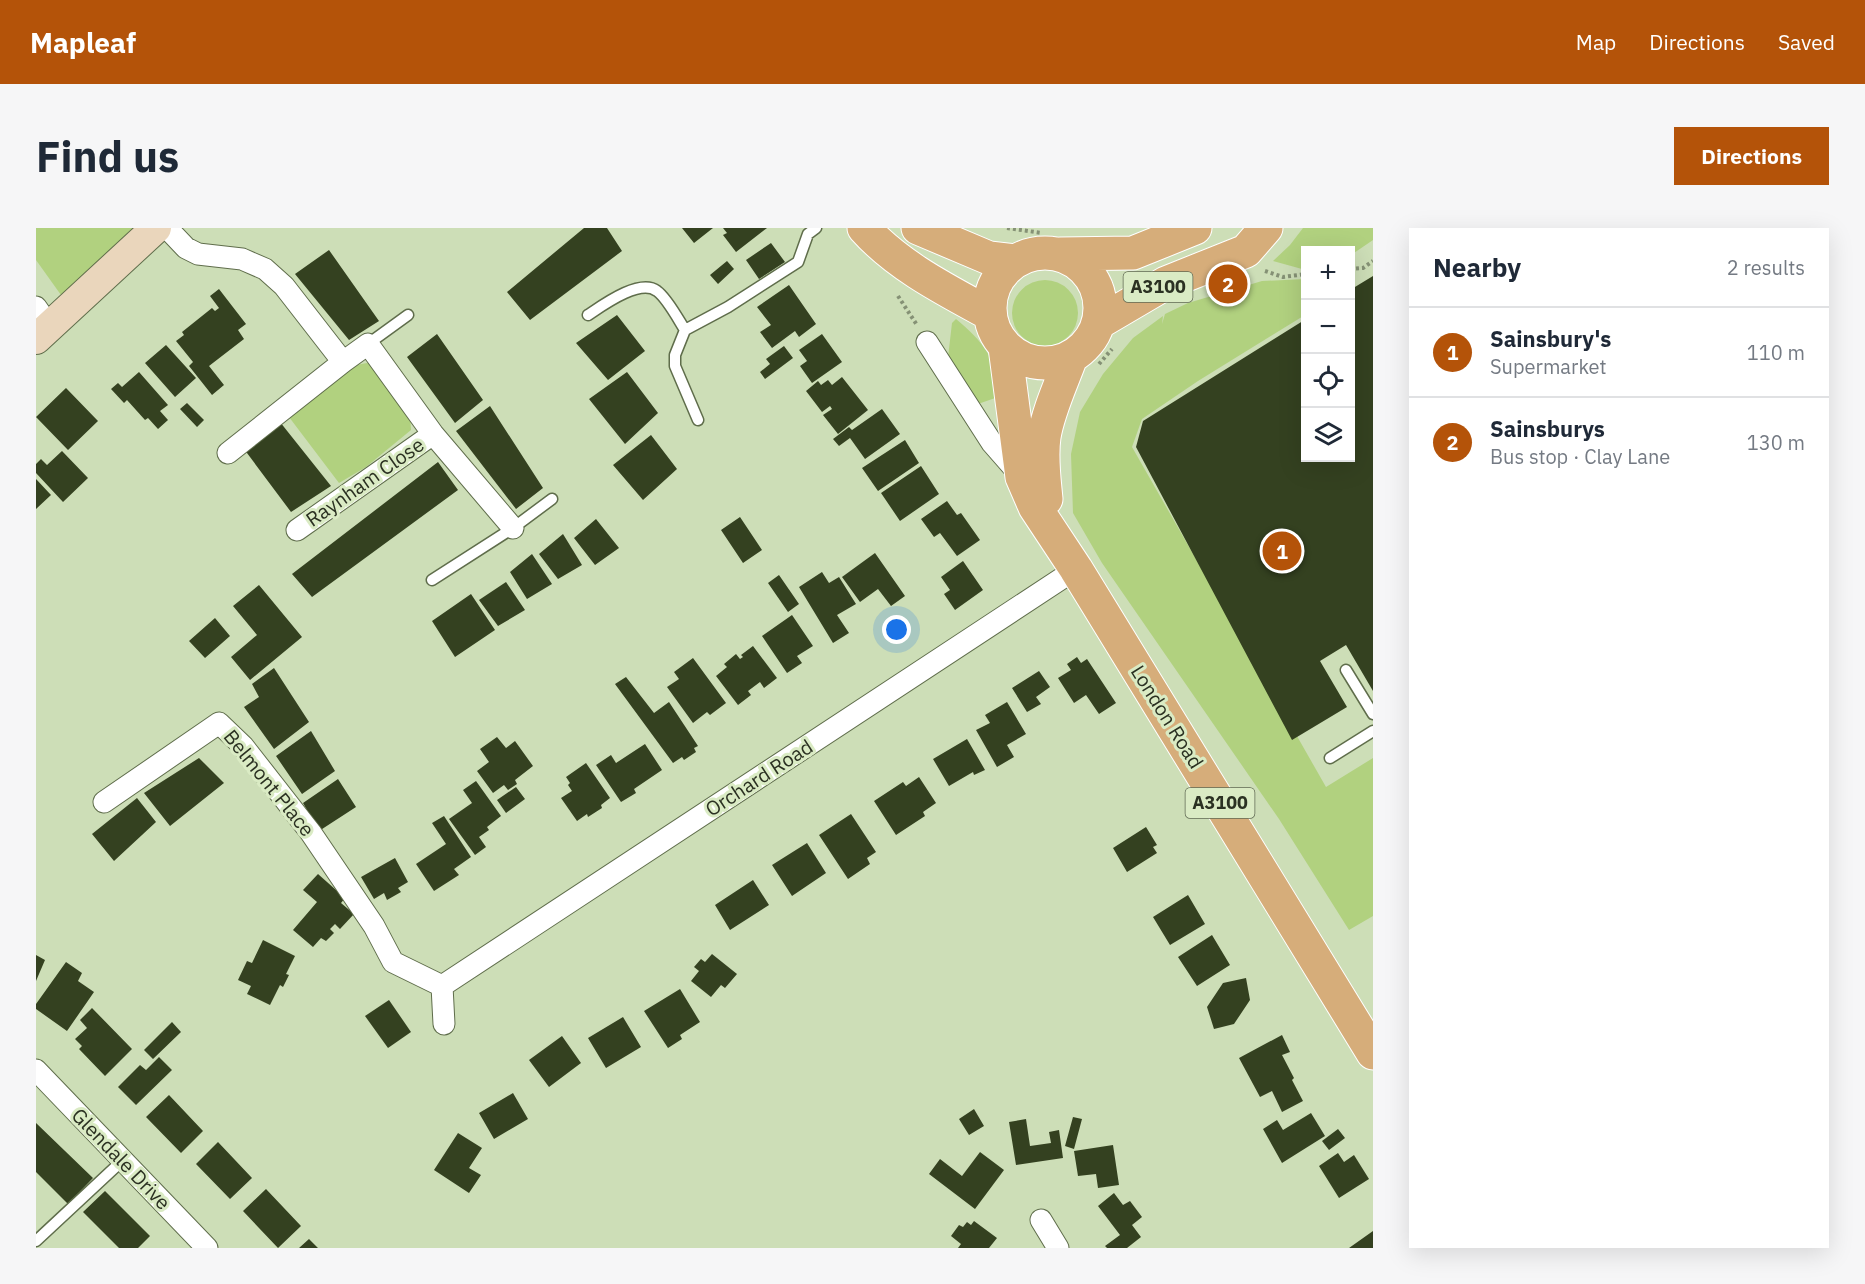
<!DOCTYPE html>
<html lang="en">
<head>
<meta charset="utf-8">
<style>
  :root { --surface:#fff; --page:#f6f6f7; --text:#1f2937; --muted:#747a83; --line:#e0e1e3; --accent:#b45309 }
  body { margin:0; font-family:"IBM Plex Sans",sans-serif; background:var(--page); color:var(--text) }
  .controls { position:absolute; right:18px; top:18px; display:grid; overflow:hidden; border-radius:0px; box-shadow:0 6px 24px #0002 }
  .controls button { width:54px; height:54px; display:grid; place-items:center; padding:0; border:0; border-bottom:2px solid var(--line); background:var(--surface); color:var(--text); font:30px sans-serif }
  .you { position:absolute; left:861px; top:402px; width:21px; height:21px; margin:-15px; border:4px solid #fff; border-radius:50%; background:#1a73e8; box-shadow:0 0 0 9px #1a73e833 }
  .badge { display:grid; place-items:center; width:39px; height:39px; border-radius:50%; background:var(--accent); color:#fff; font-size:20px; font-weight:700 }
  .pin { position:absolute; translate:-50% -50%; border:3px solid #fff; box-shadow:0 2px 6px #0006 }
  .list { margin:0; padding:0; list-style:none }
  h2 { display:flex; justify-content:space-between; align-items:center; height:78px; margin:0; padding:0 24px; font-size:26px }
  h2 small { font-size:20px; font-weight:400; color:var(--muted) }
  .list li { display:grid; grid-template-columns:39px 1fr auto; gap:18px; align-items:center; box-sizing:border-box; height:90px; padding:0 24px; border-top:2px solid var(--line) }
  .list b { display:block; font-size:22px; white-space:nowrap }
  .list p { margin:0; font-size:20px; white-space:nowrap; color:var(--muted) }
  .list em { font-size:20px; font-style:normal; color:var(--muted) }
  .icon { flex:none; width:33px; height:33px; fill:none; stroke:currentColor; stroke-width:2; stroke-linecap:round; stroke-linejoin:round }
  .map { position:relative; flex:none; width:1337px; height:1020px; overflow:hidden; border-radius:0px }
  header { display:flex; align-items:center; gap:36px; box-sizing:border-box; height:84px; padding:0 30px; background:var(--accent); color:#fff }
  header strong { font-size:28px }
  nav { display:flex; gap:33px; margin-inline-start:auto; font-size:21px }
  .intro { display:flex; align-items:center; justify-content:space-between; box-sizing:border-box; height:144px; padding:0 36px }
  h1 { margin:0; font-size:42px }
  .button { padding:15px 27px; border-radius:0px; background:var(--accent); color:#fff; font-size:21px; font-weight:700 }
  main { display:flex; gap:36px; padding:0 36px }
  aside { flex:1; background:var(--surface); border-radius:0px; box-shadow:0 6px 24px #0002 }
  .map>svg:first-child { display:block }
</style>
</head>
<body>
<header>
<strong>Mapleaf</strong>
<nav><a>Map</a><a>Directions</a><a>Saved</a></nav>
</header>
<div class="intro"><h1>Find us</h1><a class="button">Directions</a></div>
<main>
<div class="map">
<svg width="1337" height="1020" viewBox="0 0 1337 1020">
  <rect width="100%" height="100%" fill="#cddeb7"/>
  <!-- green -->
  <path fill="#b1d17f" d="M0 0H118L34 66 25 67 0 32Z
    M1267 0H1337V12L1315 27 1314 22H1270L1269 40 1266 41 1237 33 1254 17Z
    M1269 51V87L1162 153 1106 191 1096 219 1290 559 1337 530V688L1313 702 1243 591 1066 335 1037 285 1035 226 1044 184 1067 146 1097 110 1127 88 1126 96 1129 86 1152 75 1226 53Z
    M976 85a33 33 0 1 1 66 0a33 33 0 1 1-66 0Z
    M920 91C946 112 962 133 965 168L939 177 911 138 916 95Z
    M331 135 345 141 374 184 375 202 330 239 303 255 253 189 315 138Z"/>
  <!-- building -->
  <path fill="#344120" d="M548 0H571L586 23 494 92 471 64Z
    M646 0H677L658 15Z
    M687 0H731L700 24 687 7 691 5Z
    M735 15 749 34 723 51 710 32Z
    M293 22 343 93 313 112 259 46Z
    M691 33 698 41 682 56 674 47Z
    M1337 48V463L1310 417 1284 433 1311 479 1256 512 1100 219 1107 193 1270 91V230H1314V62Z
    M753 57 780 96 763 109 759 103 736 120 724 104 735 97 721 79Z
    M183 61 210 96 202 102 208 111 173 138 188 157 176 167 153 138 157 134 140 113 148 107 146 104 176 80 179 83 183 80 174 68Z
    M581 87 609 123 572 152 540 115Z
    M401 106 447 172 419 195 371 129Z
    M786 106 806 134 776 155 764 138 771 133 763 122Z
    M130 117 160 150 139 169 109 135Z
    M748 118 757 130 729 151 724 144 734 136 730 131Z
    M103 144 132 177 124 183 132 192 122 201 112 190 109 192 91 172 88 175 75 161 82 155 86 159Z
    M591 144 622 185 589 216 553 171Z
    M806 149 832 182 802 206 787 187 796 181 794 178 786 184 770 163 782 153 785 157 792 152 796 157Z
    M30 160 62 193 32 222 0 189Z
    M151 175 168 192 161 199 144 181Z
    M454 178 507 260 480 281 420 203Z
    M846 181 864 206 829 231 814 210 803 218 797 211 813 199 816 202Z
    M244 194 295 258 255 284 208 221Z
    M615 207 641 241 607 272 577 237Z
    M869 212 883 235 842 263 826 240Z
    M26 223 52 250 27 274 0 245V236L5 231 11 237Z
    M402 234 422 262 276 369 256 346Z
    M885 238 903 266 864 293 845 265Z
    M0 251 15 267 0 281Z
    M911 273 921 287 925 285 944 312 921 328 904 305 898 309 885 291Z
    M704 289 726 322 707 335 685 302Z
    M560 291 583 320 559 337 538 310Z
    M527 306 546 337 522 351 503 326Z
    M839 325 869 368 855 378 842 361 824 374 806 349Z
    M496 326 516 356 491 371 474 344Z
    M927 333 947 362 919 382 908 366 914 362 905 349Z
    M786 344 793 355 803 349 820 376 801 387 813 405 797 415 763 359Z
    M743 347 763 376 752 384 732 355Z
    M470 354 489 382 462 398 443 372Z
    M223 357 266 409 214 452 195 429 221 407 197 378Z
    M435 366 459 402 419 429 396 393Z
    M756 387 777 418 761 428 766 435 751 445 726 408Z
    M179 390 194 408 169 430 153 413Z
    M717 418 741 450 728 460 724 454 712 463 715 467 702 477 680 448 691 439 688 436 700 426 704 431 707 429 705 427Z
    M1041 429 1045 435 1051 431 1080 475 1063 486 1050 467 1038 475 1022 450 1035 442 1031 436Z
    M657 430 690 475 674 487 671 484 657 495 631 459 643 451 638 444Z
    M238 440 273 494 238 521 208 479 223 469 216 456Z
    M1003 443 1014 459 1000 469 1005 476 991 484 976 460Z
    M590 449 618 485 633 474 662 518 658 520 660 524 648 532 646 529 637 535 579 456Z
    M971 474 990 506 971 517 978 529 961 539 940 502 954 495 949 487Z
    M275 503 299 543 266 566 240 528Z
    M461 509 470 520 479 513 497 538 479 552 481 556 472 562 468 557 457 565 441 543 453 534 444 521Z
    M931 511 949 542 938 547 937 544 913 558 897 531Z
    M609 516 626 542 598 561 600 565 585 574 560 537 575 527 580 535Z
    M163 530 188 555 134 598 108 565Z
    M550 535 574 570 565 577 566 580 552 589 551 586 541 593 525 570 536 563 532 557 534 555 530 549Z
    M883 549 900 575 887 584 889 588 860 607 838 573 867 554 870 558Z
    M302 551 320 579 283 603 267 575Z
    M440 553 465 588 451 599 453 602 443 609 450 619 439 627 413 591 436 575 427 562Z
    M480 559 489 571 470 585 461 572Z
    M101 570 120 594 78 633 56 606Z
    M815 586 840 624 831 630 834 636 812 651 783 607Z
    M408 588 435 629 418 641 423 647 398 663 380 636 410 616 396 595Z
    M1110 599 1121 617 1117 619 1121 625 1091 644 1077 620Z
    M771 615 790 645 756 668 736 637Z
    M359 630 372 654 362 660 365 664 351 672 348 665 338 671 325 649Z
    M282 646 309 670 305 675 318 686 304 701 299 696 294 701 298 705 290 713 285 710 277 719 257 702 281 674 267 662Z
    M717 652 733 677 694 702 679 677Z
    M1152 667 1169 696 1134 717 1117 689Z
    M1176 707 1194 737 1161 758 1142 729Z
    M227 712 259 728 250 746 253 747 247 759 244 757 234 777 211 766 215 758 202 752 211 733 216 735Z
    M676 726 701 746 689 760 685 757 675 769 655 753 663 743 658 739 665 731 669 734Z
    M0 727 9 732 0 753Z
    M30 734 46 745 42 753 58 764 31 803 0 781V776Z
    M1210 750 1214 772 1198 796 1178 801 1171 779 1187 755Z
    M644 761 664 794 644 807 646 811 632 820 608 783Z
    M353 772 375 804 352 820 329 788Z
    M56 780 96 821 69 848 43 821 46 818 39 811 51 800 44 792Z
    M587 789 605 819 570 840 552 810Z
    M136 794 145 804 117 831 108 822Z
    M1246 807 1254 824 1246 827 1258 850 1256 852 1267 873 1246 884 1236 863 1224 869 1203 830Z
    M526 808 545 835 513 859 493 832Z
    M123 829 136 842 100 877 82 859 104 837 110 842Z
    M477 865 492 891 458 911 443 885Z
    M133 867 167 903 145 925 110 889Z
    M938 881 948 898 933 907 923 891Z
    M1275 885 1289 908 1246 935 1227 901 1241 892 1247 902Z
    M1037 889 1046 891 1038 921 1029 918Z
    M990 891 994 918 1015 915 1013 904 1023 902 1027 930 980 937 973 894Z
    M0 895 57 950 32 976 0 944Z
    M1302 901 1309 910 1293 922 1286 913Z
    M422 905 446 920 433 940 445 947 433 965 398 942Z
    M182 914 216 950 194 971 160 936Z
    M1077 917 1083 957 1062 960 1060 946 1042 948 1038 923Z
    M944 924 968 942 939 981 893 946 904 931 926 948Z
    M1302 925 1308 934 1318 927 1333 951 1303 970 1283 938Z
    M230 961 265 998 242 1020 207 983Z
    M69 963 114 1008 102 1020H83L47 984Z
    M1078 965 1087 977 1094 973 1106 989 1096 997 1105 1009 1091 1020H1071L1069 1018 1084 1007 1062 978Z
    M938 993 961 1010 953 1020H922L925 1016 915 1008 923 997 927 999 931 994 935 997Z
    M1337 1003V1020H1313Z
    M273 1011 282 1020H263Z"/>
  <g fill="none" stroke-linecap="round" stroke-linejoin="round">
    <!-- lane casing -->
    <g stroke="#5f6d4b" stroke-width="13">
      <path id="lane" d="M552 87C567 77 604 50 621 63 631 70 642 91 649 102L692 79 762 34 772 6 780 0
        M649 102 639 127V138L662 192
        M332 116 372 87
        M396 352 477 300 516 271
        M1310 442 1337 486
        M1294 530 1337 503
        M0 1013 87 932"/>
    </g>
    <!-- street casing -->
    <g stroke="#5f6d4b" stroke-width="23">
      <path id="street" d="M131 0 150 20 162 26 206 31 229 41 248 58 307 134 332 116 397 206 477 300
        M0 79 14 99
        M891 114 956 215 984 247
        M192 225 307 134
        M261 302 397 206
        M68 574 183 495 207 518 275 605 338 698 357 734 406 758 408 796
        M406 758 1040 341
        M0 842 171 1020
        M1005 992 1022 1020"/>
    </g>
    <!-- secondary casing -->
    <g stroke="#5f6d4b" stroke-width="32">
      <path id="secondary" d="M0 111 120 0"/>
    </g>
    <!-- primary casing -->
    <g stroke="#fff" stroke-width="35">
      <path id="primary" d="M828 0C862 38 910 62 954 86
        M882 0 953 30 979 33
        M954 80a55 55 0 1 1 110 0a55 55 0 1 1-110 0Z
        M1024 26 1097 25 1159 0
        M1062 95 1130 55 1210 23 1230 0
        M969 119 986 249 999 279 1040 341 1337 825
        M1010 271C1008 250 1005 230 1008 209 1012 183 1026 154 1035 129"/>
    </g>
    <!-- path -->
    <path stroke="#859175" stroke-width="4" stroke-dasharray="3 3" stroke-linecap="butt" d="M971 0 1006 5
      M1314 41 1327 40 1337 33
      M1229 43 1247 49 1270 46
      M862 68 881 97
      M1063 136 1076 121"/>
    <!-- lane -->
    <use href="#lane" stroke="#fff" stroke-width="10"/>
    <!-- street -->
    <use href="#street" stroke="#fff" stroke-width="21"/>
    <!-- secondary -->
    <use href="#secondary" stroke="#ead6bc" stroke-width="30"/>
    <!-- primary -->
    <use href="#primary" stroke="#d6ad7a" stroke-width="33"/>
  </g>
  <g text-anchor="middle" stroke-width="6" stroke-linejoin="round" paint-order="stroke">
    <!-- shield labels -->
    <g fill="#daebc4" stroke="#606953" stroke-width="1.5">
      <rect x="1087.5" y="44" width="69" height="30" rx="4.5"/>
      <rect x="1149.5" y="560" width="69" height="30" rx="4.5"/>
    </g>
    <g font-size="18" font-weight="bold" fill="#2b3122">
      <text x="1122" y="65">A3100</text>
      <text x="1184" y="581">A3100</text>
    </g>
    <!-- street labels -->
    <g font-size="20" fill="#2b3122" stroke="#daebc4">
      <text transform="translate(329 254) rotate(-35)" y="7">Raynham Close</text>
      <text transform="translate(1131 489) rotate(58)" y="7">London Road</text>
      <text transform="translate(723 550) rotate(-33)" y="7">Orchard Road</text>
      <text transform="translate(233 555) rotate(51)" y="7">Belmont Place</text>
      <text transform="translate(85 931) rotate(46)" y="7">Glendale Drive</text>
    </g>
  </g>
</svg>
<div class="controls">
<button>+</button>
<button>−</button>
<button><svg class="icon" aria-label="locate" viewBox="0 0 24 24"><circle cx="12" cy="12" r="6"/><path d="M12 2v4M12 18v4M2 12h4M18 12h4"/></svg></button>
<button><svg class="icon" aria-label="layers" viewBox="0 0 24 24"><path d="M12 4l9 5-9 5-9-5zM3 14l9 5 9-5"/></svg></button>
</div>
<div class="you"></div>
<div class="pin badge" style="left:1246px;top:323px">1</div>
<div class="pin badge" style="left:1192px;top:56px">2</div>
</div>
<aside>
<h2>Nearby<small>2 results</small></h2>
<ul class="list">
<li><span class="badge">1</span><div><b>Sainsbury's</b><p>Supermarket</p></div><em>110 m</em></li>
<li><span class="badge">2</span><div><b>Sainsburys</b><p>Bus stop · Clay Lane</p></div><em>130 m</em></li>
</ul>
</aside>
</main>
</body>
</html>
